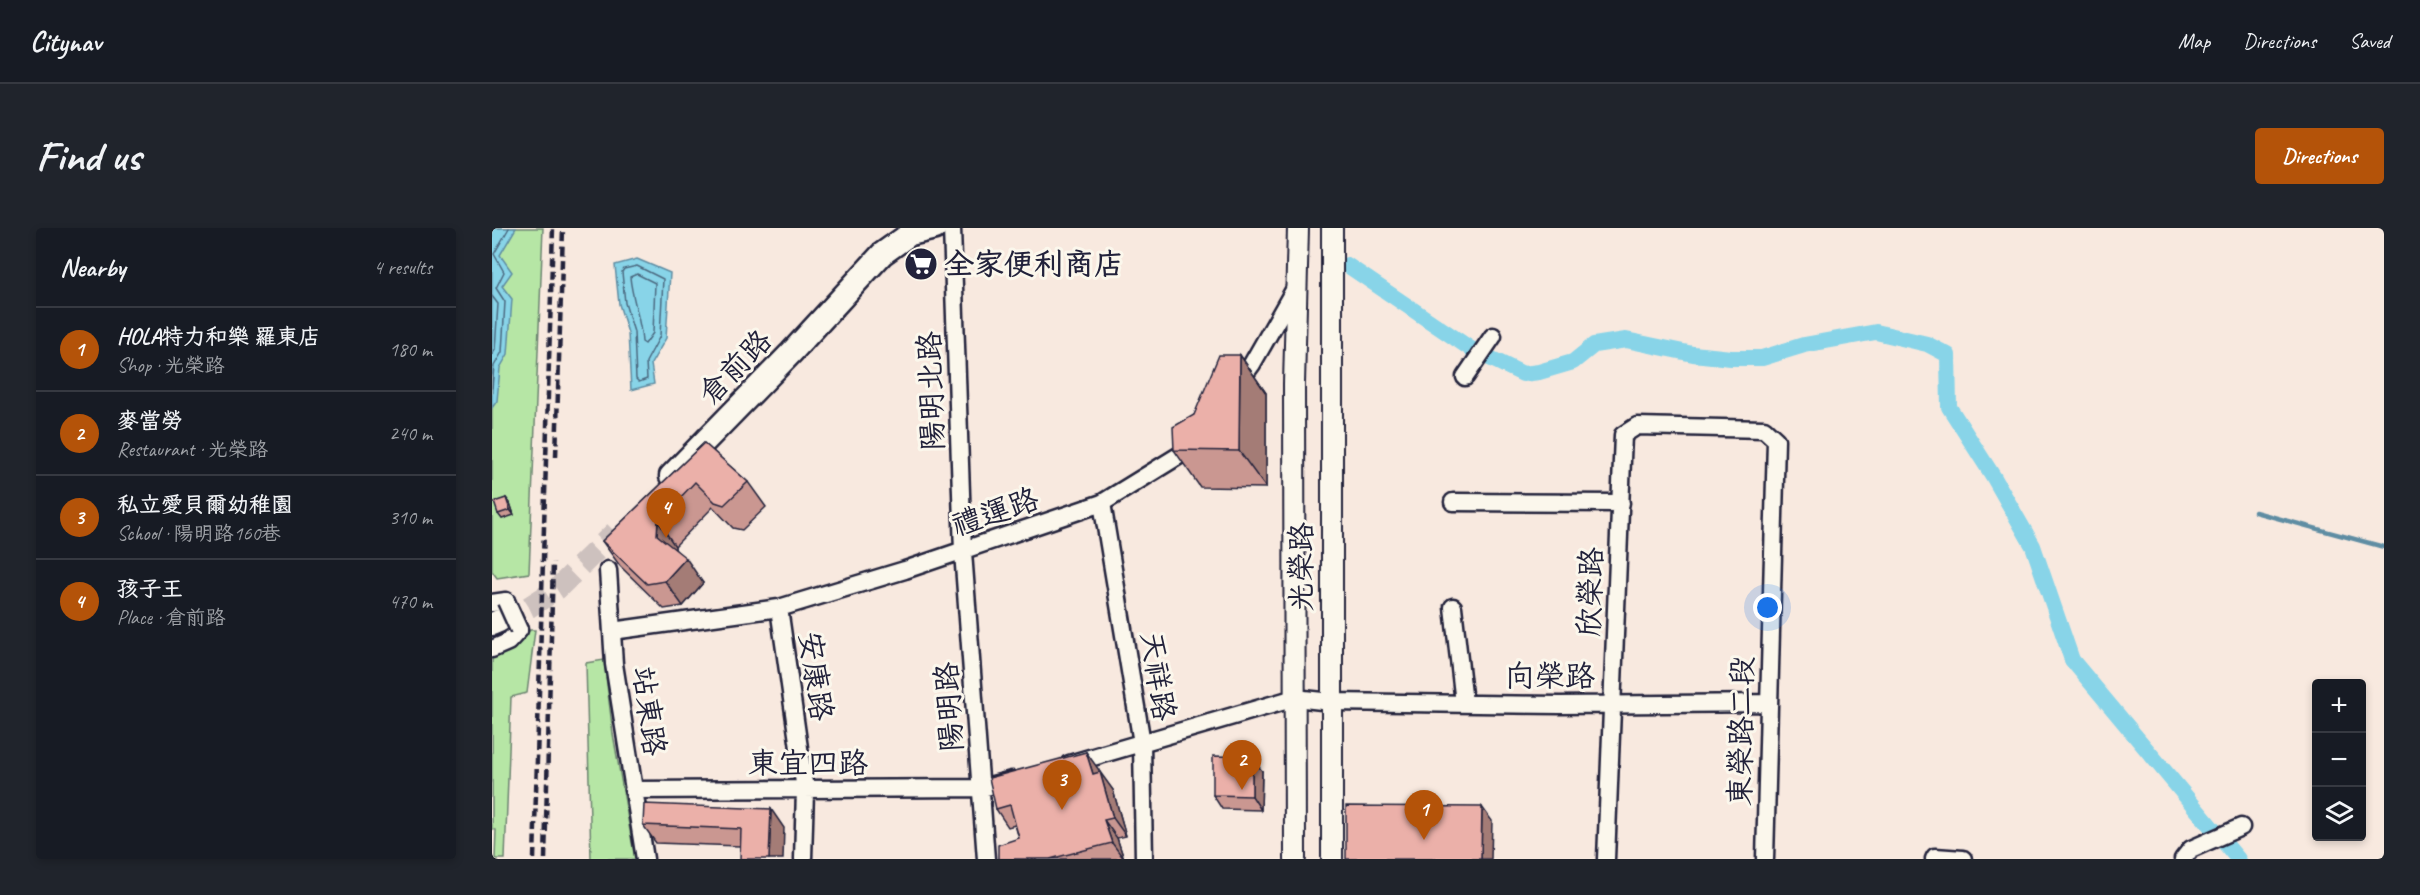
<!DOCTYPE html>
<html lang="en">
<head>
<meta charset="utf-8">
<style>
  :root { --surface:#171b24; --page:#20242c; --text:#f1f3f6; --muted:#9ea1a6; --line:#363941; --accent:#b45309 }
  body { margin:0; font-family:Caveat,"LXGW WenKai TC",sans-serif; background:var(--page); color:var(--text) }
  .controls { position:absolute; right:18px; bottom:18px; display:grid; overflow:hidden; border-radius:6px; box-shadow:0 3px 9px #0003 }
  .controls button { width:54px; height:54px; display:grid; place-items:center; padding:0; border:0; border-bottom:2px solid var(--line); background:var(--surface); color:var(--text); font:30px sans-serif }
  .you { position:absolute; left:1276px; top:380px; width:21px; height:21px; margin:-15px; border:4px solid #fff; border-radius:50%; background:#1a73e8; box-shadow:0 0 0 9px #1a73e833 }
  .badge { display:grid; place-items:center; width:39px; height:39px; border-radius:50%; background:var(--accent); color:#fff; font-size:20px; font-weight:700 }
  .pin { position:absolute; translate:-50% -50px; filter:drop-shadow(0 2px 3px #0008) }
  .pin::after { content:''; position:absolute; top:32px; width:21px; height:18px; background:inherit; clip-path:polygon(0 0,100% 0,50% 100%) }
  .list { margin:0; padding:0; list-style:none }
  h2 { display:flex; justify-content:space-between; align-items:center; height:78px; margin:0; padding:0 24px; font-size:26px }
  h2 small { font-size:20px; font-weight:400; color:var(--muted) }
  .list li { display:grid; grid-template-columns:39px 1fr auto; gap:18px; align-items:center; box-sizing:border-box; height:84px; padding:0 24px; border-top:2px solid var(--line) }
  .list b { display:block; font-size:22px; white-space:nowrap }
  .list p { margin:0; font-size:20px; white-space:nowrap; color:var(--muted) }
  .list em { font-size:20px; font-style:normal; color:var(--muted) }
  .icon { flex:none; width:33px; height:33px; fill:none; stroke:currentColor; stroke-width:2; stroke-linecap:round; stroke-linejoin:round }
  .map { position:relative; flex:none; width:1892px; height:631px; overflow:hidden; border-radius:6px }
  header { display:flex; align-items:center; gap:36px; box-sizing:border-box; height:84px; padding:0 30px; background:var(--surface); border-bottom:2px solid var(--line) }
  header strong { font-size:28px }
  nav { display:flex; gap:33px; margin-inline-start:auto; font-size:21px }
  .intro { display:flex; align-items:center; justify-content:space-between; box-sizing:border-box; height:144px; padding:0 36px }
  h1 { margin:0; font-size:42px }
  .button { padding:15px 27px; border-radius:6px; background:var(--accent); color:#fff; font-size:21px; font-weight:700 }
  main { display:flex; gap:36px; padding:0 36px }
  aside { flex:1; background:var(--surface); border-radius:6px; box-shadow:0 3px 9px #0003 }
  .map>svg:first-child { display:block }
</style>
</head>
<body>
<header>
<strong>Citynav</strong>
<nav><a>Map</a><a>Directions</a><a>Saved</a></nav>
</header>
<div class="intro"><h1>Find us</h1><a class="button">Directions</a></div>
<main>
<aside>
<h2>Nearby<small>4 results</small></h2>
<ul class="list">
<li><span class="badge">1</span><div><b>HOLA特力和樂 羅東店</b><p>Shop · 光榮路</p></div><em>180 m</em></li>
<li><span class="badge">2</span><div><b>麥當勞</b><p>Restaurant · 光榮路</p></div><em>240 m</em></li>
<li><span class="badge">3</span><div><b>私立愛貝爾幼稚園</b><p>School · 陽明路160巷</p></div><em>310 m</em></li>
<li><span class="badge">4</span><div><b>孩子王</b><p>Place · 倉前路</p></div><em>470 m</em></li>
</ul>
</aside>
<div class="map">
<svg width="1892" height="631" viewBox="0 0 1892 631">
  <rect width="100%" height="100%" fill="#f8e9df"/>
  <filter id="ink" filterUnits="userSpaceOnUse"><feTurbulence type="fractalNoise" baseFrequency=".0167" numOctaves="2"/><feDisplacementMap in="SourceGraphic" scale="12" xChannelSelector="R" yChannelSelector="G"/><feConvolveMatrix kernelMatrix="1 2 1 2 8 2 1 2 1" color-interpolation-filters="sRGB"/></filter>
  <g filter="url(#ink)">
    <!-- green -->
    <path fill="#b6e6a5" stroke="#6c8470" stroke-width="1.5" d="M0 0H51L37 345 5 350 0 343Z
      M38 402H43L35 465 19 469 13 631H3L4 602 0 601V427L32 411Z
      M112 432 121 506 143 631H99L94 435Z"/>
    <!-- water -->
    <path fill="#88d4e8" stroke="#5f8da3" stroke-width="1.5" d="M0 0H24L8 27 20 44 10 58 20 71 16 126 8 140 5 173 0 180Z
      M145 31 178 45 174 110 159 136 162 156 139 162 136 105 127 76 123 37Z"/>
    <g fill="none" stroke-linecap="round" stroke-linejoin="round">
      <!-- shore -->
      <path stroke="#4b6980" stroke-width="1.5" d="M145 38 171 51 168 108 154 134 155 151 147 154 144 151 142 104 133 75 130 44 132 41Z
        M145 46 163 55 161 105 153 116 150 114C149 92 140 71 138 49Z
        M0 68 6 76 3 122 0 127
        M0 160 2 138 10 124 13 74 4 60 12 44 2 26 17 0"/>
      <!-- stream -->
      <path stroke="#5f8da3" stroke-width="4.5" d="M1763 284 1892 319"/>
      <!-- canal -->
      <path stroke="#88d4e8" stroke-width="16" d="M855 37 979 121 1031 146 1047 144 1081 134 1102 117 1134 112 1201 126 1239 130H1270L1312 117 1384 104 1435 116 1456 127 1457 179 1501 248 1541 318 1580 432 1746 631"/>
      <!-- secondary-tunnel -->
      <path stroke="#cdc1be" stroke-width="22" stroke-dasharray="22 11" stroke-linecap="butt" d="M7 393 37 379 65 361 123 304"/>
      <!-- minor casing -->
      <g stroke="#22223b" stroke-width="21">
        <path id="minor" d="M460 0 471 324 494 631
          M973 149 1001 108
          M744 158 760 136 805 57
          M961 274 1129 275
          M610 275 650 515 652 631
          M116 342 122 436 153 631
          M0 375 14 373
          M961 379 972 475
          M287 380 313 562 311 631
          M120 403 287 380 413 342 610 275 696 222 702 215
          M0 421 16 414 27 402
          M577 536 803 470 839 474 1068 477 1277 475
          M141 562 490 560 520 552
          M1114 631 1131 207 1145 198 1272 201 1284 212 1273 631
          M1442 631 1443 629 1471 631
          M1691 631 1699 621 1749 599"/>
      </g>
      <!-- tertiary casing -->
      <g stroke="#22223b" stroke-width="24">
        <path id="tertiary" d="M840 0V631
          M803 631 802 156 806 0"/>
      </g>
      <!-- secondary casing -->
      <g stroke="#22223b" stroke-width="27">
        <path id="secondary" d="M179 248 299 125 390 26 418 6 443 0
          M0 396 7 393"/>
      </g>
      <!-- minor -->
      <use href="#minor" stroke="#fbf7ec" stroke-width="16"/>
      <!-- tertiary -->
      <use href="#tertiary" stroke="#fbf7ec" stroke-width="20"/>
      <!-- secondary -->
      <use href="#secondary" stroke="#fbf7ec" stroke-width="22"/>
      <!-- rail -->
      <path stroke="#22223b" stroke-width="4.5" stroke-dasharray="9 4.5" stroke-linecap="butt" d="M64 229 71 0
        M42 631 61 0
        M53 631 61 334"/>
      <!-- minor-bridge casing -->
      <g stroke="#22223b" stroke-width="21" stroke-linecap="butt">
        <path id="minor-bridge" d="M14 373 27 402"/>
      </g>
      <!-- minor-bridge -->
      <use href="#minor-bridge" stroke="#fbf7ec" stroke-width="16"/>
    </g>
    <!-- wall -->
    <path fill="#ca9791" stroke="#22223b" stroke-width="1.5" d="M748 127 774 165V260L708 259 682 222 702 187Z
      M212 215 256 254 274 279 250 302 241 300 221 279 183 318V321L211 355 191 378 172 381 128 338 110 313Z
      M14 270 18 275 22 287 10 291 6 286Z
      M594 524 607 544 621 562 634 608 625 610 632 631H506L527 610 523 597 516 599 504 581Z
      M770 543 769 582 730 581 721 567Z
      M151 597 292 600 248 618 164 615Z"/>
    <!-- shaded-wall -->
    <path fill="#a47b76" stroke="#22223b" stroke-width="1.5" d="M748 127 774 165V260L747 223Z
      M14 270 18 275 22 287 18 282Z
      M166 293 183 318V332L165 307Z
      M194 330 211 355 191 378 173 353Z
      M594 524 607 542 613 564 601 546Z
      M760 529 770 543 769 582 760 568Z
      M608 544 621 562 634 608 621 590Z
      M990 579 1000 593 999 631H989Z
      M279 581 292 600 291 631H277Z
      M612 592 625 610 632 631 620 615Z"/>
    <!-- building -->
    <path fill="#ebb0a9" stroke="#22223b" stroke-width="1.5" d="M727 127H748L747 223 682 222 681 199 702 187Z
      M212 215 256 254 232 277 223 274 203 254 166 293 165 307 194 330 173 353 155 356 110 313Z
      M14 270 18 282 6 286 2 274Z
      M594 524 601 546 608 544 621 590 612 592 620 615 558 631H506V617L527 610 518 577 504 581 497 550Z
      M721 528 760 529V568L721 567Z
      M152 576 279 581 277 631H248L249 601 151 597Z
      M854 578 990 579 989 631H854Z"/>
  </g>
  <!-- icons -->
  <defs>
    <g id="supermarket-disc" transform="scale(1.725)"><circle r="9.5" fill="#22223b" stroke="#fbf7ec"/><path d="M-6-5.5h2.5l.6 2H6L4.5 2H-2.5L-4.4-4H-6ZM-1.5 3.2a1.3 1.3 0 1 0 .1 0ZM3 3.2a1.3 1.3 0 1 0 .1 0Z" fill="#fff"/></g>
  </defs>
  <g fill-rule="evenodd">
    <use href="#supermarket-disc" x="429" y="36"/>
  </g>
  <g text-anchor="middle" stroke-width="6" stroke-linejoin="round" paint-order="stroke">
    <!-- poi labels -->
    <g font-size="30" font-weight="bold" fill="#22223b" stroke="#fbf7ec" text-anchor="start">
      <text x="452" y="46">全家便利商店</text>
    </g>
    <!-- street labels -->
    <g font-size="30" fill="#22223b" stroke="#fbf7ec">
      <text transform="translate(243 139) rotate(-46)" y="10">倉前路</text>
      <text transform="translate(439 163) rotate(-92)" y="10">陽明北路</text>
      <text transform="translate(503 284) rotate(-19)" y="10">禮運路</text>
      <text transform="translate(809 339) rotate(-90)" y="10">光榮路</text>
      <text transform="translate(1098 364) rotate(-88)" y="10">欣榮路</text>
      <text transform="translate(324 448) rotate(82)" y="10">安康路</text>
      <text transform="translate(666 448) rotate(81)" y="10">天祥路</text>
      <text x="1058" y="458">向榮路</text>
      <text transform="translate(457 479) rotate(-94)" y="10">陽明路</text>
      <text transform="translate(157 483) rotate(82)" y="10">站東路</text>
      <text transform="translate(1249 503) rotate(-89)" y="10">東榮路二段</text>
      <text x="316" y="545">東宜四路</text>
    </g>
  </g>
</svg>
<div class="controls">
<button>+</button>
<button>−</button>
<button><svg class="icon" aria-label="layers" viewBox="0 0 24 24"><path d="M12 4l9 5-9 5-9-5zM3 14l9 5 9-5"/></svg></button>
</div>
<div class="you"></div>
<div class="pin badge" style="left:932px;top:612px">1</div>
<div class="pin badge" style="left:750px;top:562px">2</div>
<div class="pin badge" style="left:570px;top:582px">3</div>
<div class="pin badge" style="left:174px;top:310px">4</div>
</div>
</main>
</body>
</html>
